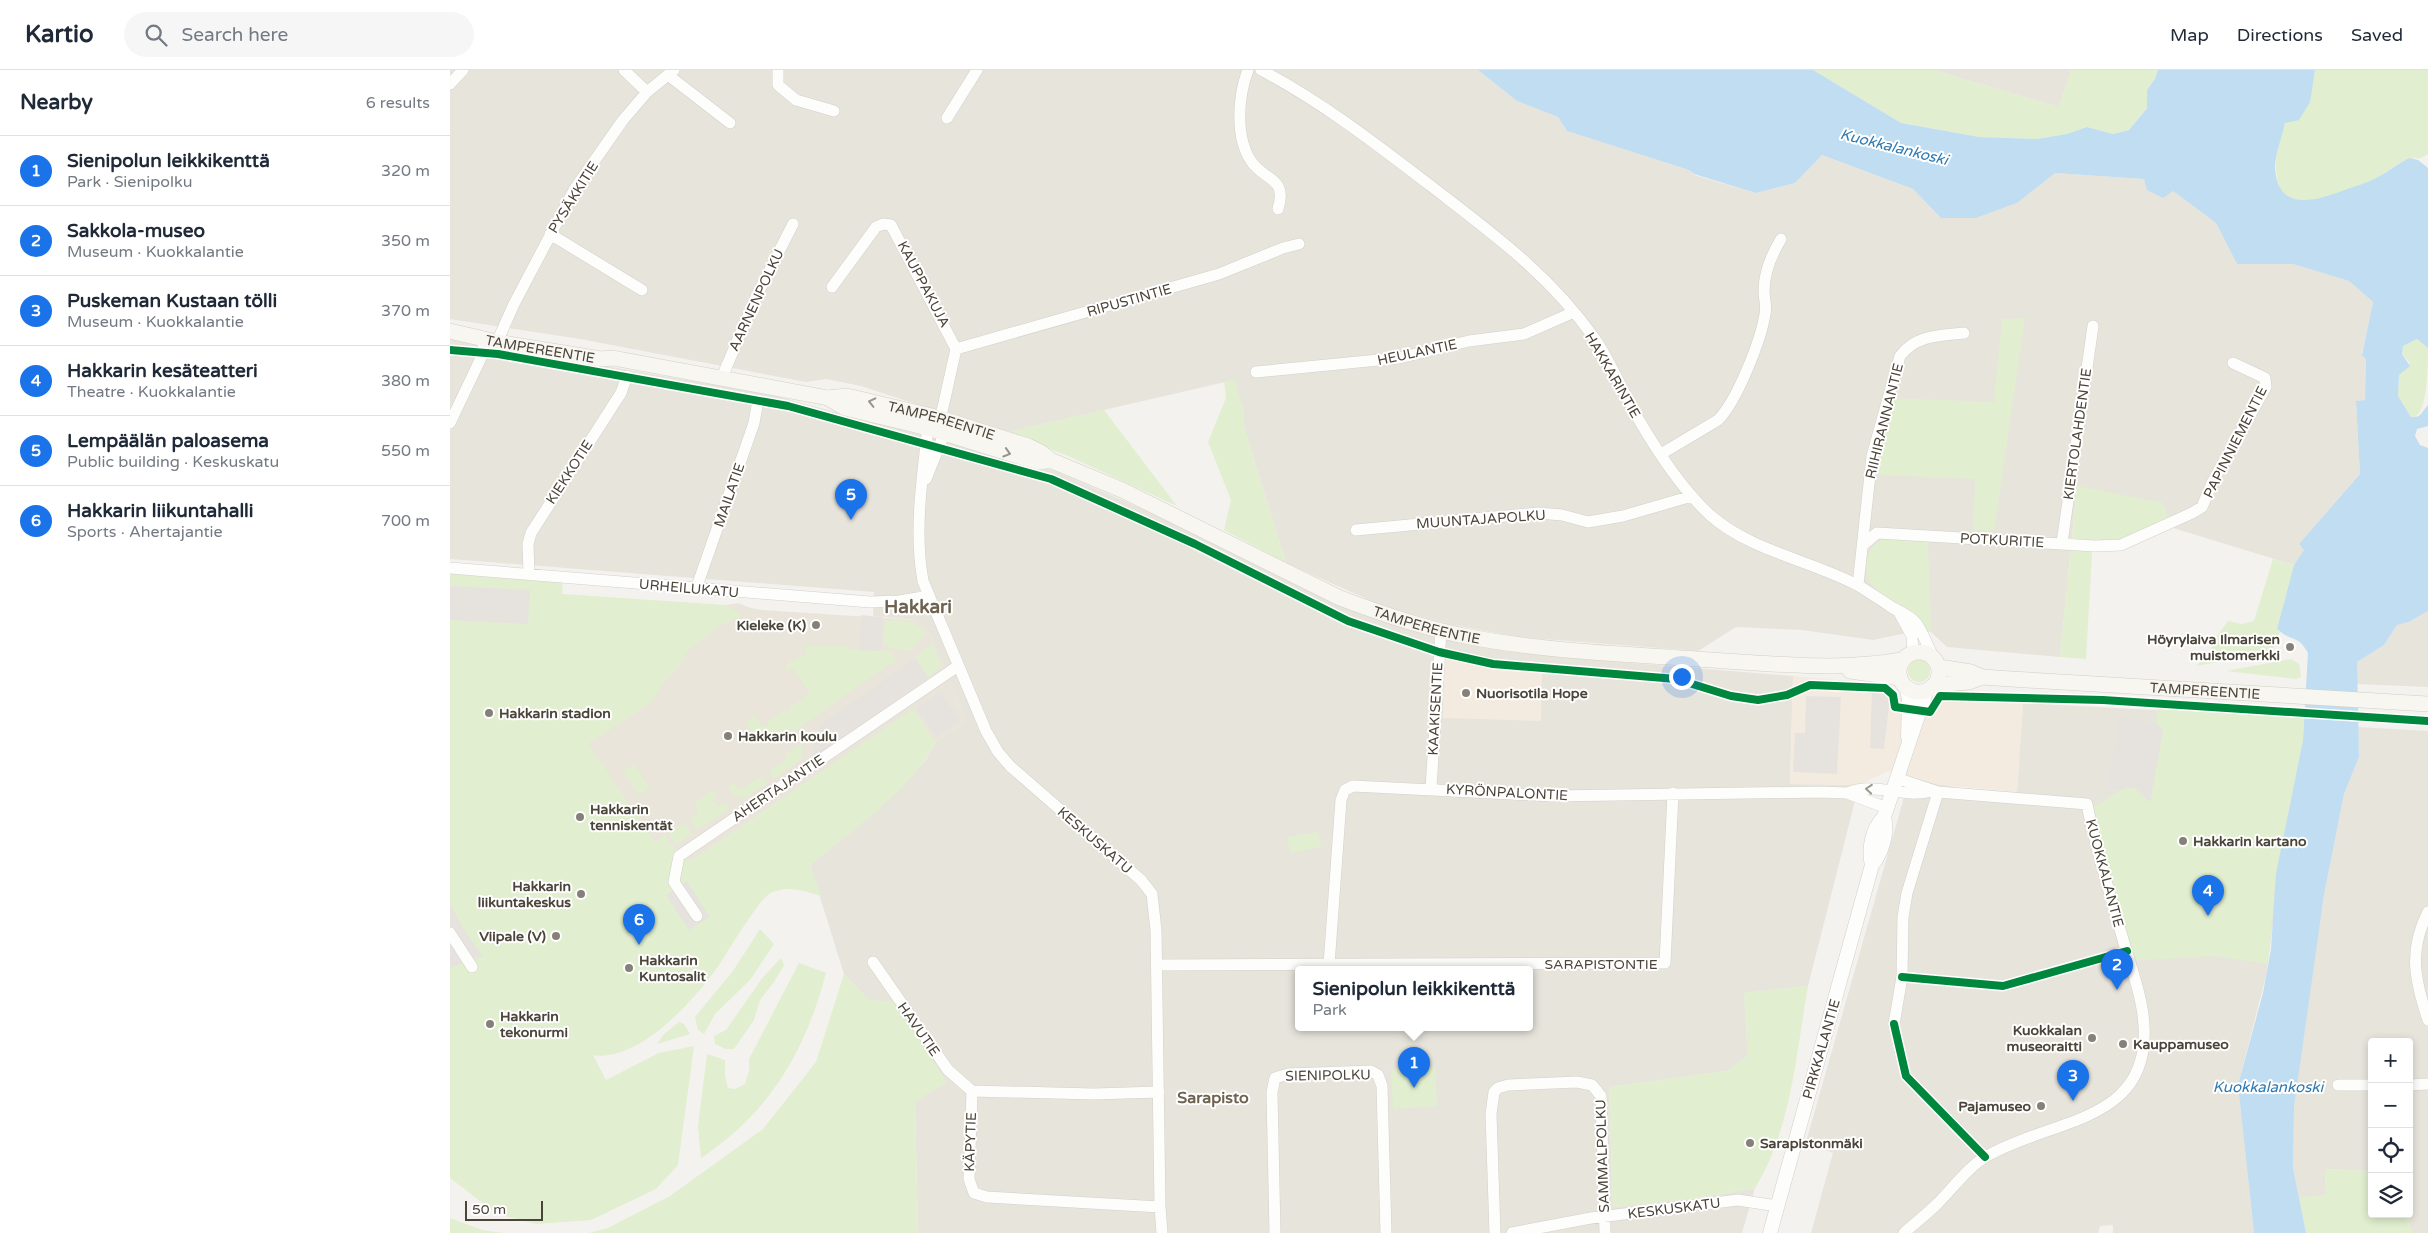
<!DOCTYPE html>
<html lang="en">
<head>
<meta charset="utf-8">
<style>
  :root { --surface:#fff; --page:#f6f6f7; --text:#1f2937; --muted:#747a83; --line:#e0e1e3; --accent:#1a73e8 }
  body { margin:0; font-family:"Varela Round",sans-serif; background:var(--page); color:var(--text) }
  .controls { position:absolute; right:15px; bottom:15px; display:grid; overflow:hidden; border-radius:5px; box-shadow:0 2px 8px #0003 }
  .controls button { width:45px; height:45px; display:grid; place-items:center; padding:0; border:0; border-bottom:1px solid var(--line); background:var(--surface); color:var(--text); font:25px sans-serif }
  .scale { position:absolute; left:15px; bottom:12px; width:78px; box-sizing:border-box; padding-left:5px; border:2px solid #4b4439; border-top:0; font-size:14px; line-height:18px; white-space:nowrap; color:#4b4439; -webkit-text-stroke:4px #fff; paint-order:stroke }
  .you { position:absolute; left:1231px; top:606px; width:18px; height:18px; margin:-12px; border:4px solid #fff; border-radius:50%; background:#1a73e8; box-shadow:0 0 0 8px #1a73e833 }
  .badge { display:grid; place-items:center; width:32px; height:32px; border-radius:50%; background:var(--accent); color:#fff; font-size:16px; font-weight:700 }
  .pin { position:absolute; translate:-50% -41px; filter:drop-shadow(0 1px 2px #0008) }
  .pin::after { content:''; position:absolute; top:26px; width:18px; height:15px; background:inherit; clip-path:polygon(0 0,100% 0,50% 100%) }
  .popup { position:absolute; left:845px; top:896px; width:238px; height:65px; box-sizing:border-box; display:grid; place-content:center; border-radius:5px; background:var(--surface); filter:drop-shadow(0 1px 4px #0005); font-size:16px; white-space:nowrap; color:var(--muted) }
  .popup b { font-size:19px; color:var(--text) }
  .popup::after { content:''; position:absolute; left:50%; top:100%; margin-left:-10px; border:10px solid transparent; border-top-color:var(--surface) }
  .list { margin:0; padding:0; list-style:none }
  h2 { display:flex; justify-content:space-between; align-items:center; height:65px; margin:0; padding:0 20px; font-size:21px }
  h2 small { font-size:16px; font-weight:400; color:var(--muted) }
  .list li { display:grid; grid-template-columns:32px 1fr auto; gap:15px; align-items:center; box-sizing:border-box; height:70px; padding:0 20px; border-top:1px solid var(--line) }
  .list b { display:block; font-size:19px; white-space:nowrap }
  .list p { margin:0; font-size:16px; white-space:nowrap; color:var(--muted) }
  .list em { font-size:16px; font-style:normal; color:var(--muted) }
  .icon { flex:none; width:28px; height:28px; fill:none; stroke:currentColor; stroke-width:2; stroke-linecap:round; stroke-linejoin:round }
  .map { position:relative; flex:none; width:1978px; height:1163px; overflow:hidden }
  header { display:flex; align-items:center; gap:30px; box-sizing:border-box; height:70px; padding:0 25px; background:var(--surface); border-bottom:1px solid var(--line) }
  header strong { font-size:24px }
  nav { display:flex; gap:28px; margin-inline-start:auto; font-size:18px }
  .search { width:350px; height:45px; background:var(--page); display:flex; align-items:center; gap:12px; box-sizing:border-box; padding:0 18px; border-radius:28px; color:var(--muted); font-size:19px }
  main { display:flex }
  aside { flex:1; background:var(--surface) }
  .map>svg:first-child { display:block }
</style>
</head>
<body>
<header>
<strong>Kartio</strong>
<div class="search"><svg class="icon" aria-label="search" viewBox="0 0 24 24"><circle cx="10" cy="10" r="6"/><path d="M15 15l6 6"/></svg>Search here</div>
<nav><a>Map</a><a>Directions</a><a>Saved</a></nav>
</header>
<main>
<aside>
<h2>Nearby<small>6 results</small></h2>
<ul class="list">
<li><span class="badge">1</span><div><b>Sienipolun leikkikenttä</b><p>Park · Sienipolku</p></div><em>320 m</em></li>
<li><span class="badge">2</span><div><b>Sakkola-museo</b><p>Museum · Kuokkalantie</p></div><em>350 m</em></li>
<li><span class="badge">3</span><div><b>Puskeman Kustaan tölli</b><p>Museum · Kuokkalantie</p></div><em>370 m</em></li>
<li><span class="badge">4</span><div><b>Hakkarin kesäteatteri</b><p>Theatre · Kuokkalantie</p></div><em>380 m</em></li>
<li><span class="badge">5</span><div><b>Lempäälän paloasema</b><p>Public building · Keskuskatu</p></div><em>550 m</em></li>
<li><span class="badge">6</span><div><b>Hakkarin liikuntahalli</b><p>Sports · Ahertajantie</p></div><em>700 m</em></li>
</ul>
</aside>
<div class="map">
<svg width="1978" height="1163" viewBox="0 0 1978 1163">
  <rect width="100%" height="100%" fill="#f4f2ee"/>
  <!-- residential -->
  <path fill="#e7e4dc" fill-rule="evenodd" d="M0 0H1028L1067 31 1108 47 1117 61 1239 100 1244 105 1306 123 1345 113 1372 85 1463 119 1491 148H1526L1567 133 1605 103 1695 109 1723 121 1766 153 1787 194H1843L1899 211 1923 232 1912 284 1916 289 1915 330 1906 331 1910 404 1849 474 1854 480 1844 495 1720 457 1627 416 1610 587 1497 577 1481 562 1472 560 1423 570 1352 560 1286 557 1248 581 1067 567 998 554 935 537 836 493 794 357V342L784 310 554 363 411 316 376 309 356 312 130 269 0 249Z
    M1483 0H1621L1609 37Z
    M0 269 322 325 605 401 732 456 902 541 983 567 1109 587 1343 606 1340 714 1409 715 1358 916 1294 923 1298 986 1277 1001 1159 1017 1163 1137 1247 1128 1305 1118 1292 1163H468L465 1031 497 1012 394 904 360 795 410 754 475 691 486 672 516 651 480 564 467 550 423 546 424 522 0 489ZM849 899H1079V957H849Z
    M1978 541V617L1907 614V592L1934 575 1947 555 1959 552Z
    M1573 633 1854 648 1838 741 1816 906 1788 1015 1804 1163H1663V1155L1650 1156 1648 1163H1361L1383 1083 1356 1072 1460 706 1509 718 1567 722Z
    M1908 657 1978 661V1163H1962L1957 1144H1959V972H1922V1101L1875 1099 1876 1125 1849 1128 1843 1098 1844 1037 1859 926 1874 825 1894 724 1909 687Z"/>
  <!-- commercial -->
  <path fill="#f3ebdf" d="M994 588 1042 598 1092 602 1091 651 993 648Z
    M1343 606 1435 614 1451 628 1573 633 1567 722 1490 715 1438 701 1409 715 1340 714Z"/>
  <!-- education -->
  <path fill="#eae5da" d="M288 533 301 538 312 540 467 550 480 564 516 651 486 672 463 640 241 791 229 786 215 766 205 773 138 674 276 535Z"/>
  <!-- green -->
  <path fill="#e1eecf" d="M1363 0H1483L1609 37 1621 0H1708L1705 9 1697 20V37L1679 60 1663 64 1637 57 1617 64 1587 69 1529 67 1451 53Z
    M1865 0H1978V84C1964 93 1967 85 1958 89 1950 92 1934 104 1925 109 1909 117 1886 126 1868 129 1859 131 1847 133 1838 127 1818 115 1827 69 1836 52 1846 35 1865 21 1865 0Z
    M1575 248 1544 461 1523 460 1525 409 1429 405 1431 376 1443 328 1544 332 1552 249Z
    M1967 269 1978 278C1978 295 1978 350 1961 347L1948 326 1949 305 1960 293C1955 287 1950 284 1953 276Z
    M785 310 794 342V357L836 493 774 460 781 430 758 372 776 328 774 312Z
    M654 340 727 436 616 385 554 363Z
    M1627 416 1713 433 1718 448 1665 471 1622 469Z
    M1434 469 1478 472 1481 562C1473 558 1469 548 1462 542 1442 527 1411 522 1417 490 1419 480 1425 473 1434 469Z
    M1621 478 1641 480 1642 484 1636 589 1610 587Z
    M1823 489 1844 495 1827 559 1830 562C1826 569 1825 579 1819 583L1746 596 1760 582 1764 570 1778 551 1792 554 1804 551Z
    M0 503 113 511 112 524 276 535 289 542 291 547 271 555 239 579 229 597 214 612 202 632 138 674 205 772 215 765 229 786 241 791 463 639 486 672C462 719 401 762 360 795L371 826C354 821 336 814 319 824 309 831 281 876 273 889 250 925 190 993 143 985L156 1010 209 983 244 976 228 1095 206 1119 141 1150 86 1154 47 1144 0 1108Z
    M435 550C452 551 466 548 476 564L461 581 446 580 433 574Z
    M482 573 492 597 478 607 465 588Z
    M356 576H397L396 579 440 581 446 590 328 672 303 665 295 653 305 646 312 656 318 657V652L333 641 339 642V637L348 631H354V628L360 623 342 597 337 601 335 598 341 591 355 585Z
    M1841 589 1849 594 1851 607 1846 609 1776 601Z
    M1458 601a11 11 0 1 1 22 0a11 11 0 1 1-22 0Z
    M1708 639 1854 648 1853 670 1826 804 1818 894 1765 886 1679 891 1638 739C1655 734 1665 717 1685 717L1700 732 1713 660 1706 654Z
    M351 674 353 679 350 691 323 709 320 705 321 699 335 690 337 683Z
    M184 694 200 718 189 725 173 702Z
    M308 708H315L318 713 294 728 284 726 277 717 284 713 288 719H291Z
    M263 720 267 727 262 730 267 737 276 732 280 738 247 760 240 750 248 743 244 734Z
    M235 753 242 764 226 775 218 763 221 756 228 757Z
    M868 762 871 777 840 783 837 767Z
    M310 859 324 874 300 910 265 944 254 964 248 960 245 947 283 901Z
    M331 888 334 895 324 912 310 930 304 950 284 979H276L265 974 264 966 276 960 313 907Z
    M349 893 376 903C355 982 320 1042 251 1088L248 1056 257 984 275 990V1006L278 1018 285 1019 295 1014 299 1001V989Z
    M394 904 419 930 443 931 497 1012 465 1032 468 1163H139L158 1158 220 1126 313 1059 366 992Z
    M1358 916C1346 983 1342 1058 1305 1118L1247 1128 1163 1137 1159 1017 1277 1001 1298 986 1294 923Z
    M229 952 234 954 240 964 207 974 214 964Z
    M985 998 987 1036 943 1039 941 1000Z
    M1875 1099 1922 1101V1144H1957L1962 1163H1856L1849 1128 1876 1125Z
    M0 1148 32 1160 53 1163H0Z"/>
  <!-- parking -->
  <path fill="#e6e3df" d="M0 516 80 520 78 554 0 550Z
    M411 545 433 547 431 581 409 580Z
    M465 588 478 607 362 690 370 655Z
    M1422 620 1436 621 1440 627 1434 679 1420 678Z
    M490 622 510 650 486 667 466 638Z
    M1356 626 1391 627 1387 704 1343 702 1345 663H1355Z
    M1669 647 1706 654 1713 660 1700 732 1685 718 1675 717 1667 721 1661 718 1658 714Z
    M237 811 260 847 239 860 216 825Z
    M0 833 14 860 33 886 0 898Z"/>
  <!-- water -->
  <path fill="#c0ddf1" d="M1028 0H1363L1451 53 1529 67 1587 69 1617 64 1637 57 1663 64 1679 60 1697 38V20L1705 9 1708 0H1865L1860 32 1849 50 1835 53C1832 67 1825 84 1825 98 1828 144 1867 130 1895 120 1905 116 1915 114 1924 109 1934 105 1951 91 1960 88L1968 90 1978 98V278L1967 269 1953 276 1952 284 1960 296 1949 305 1948 326 1961 347C1972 348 1971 342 1978 335V356L1967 359 1965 366 1970 375 1978 378V541L1959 552 1947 555 1934 575 1907 592 1909 687 1894 724 1874 825 1844 1037 1843 1098 1856 1163H1804L1788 1015 1813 923 1821 879 1826 804 1853 670 1858 583C1848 564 1841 572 1827 559L1844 495 1854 480 1849 474 1910 404 1906 331 1915 330 1916 289 1912 285 1923 232 1899 211 1843 194H1787L1766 153 1723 121 1713 128 1697 120 1694 109 1605 103 1567 133 1526 148H1491L1463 119 1372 85 1345 113 1306 123 1244 104 1239 100 1117 61 1108 47 1067 31Z"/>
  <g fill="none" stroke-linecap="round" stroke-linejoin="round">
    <!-- minor casing -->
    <g stroke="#d2d0cb" stroke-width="12">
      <path id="minor" d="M174 0 197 22
        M328 0V15L346 30 384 41
        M798 0C788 26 785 67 801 91 814 111 838 107 828 139
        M811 0C872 32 926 74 981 116 1043 164 1099 204 1145 269 1162 294 1173 323 1189 350 1207 381 1233 420 1260 445 1302 482 1361 490 1409 516 1419 522 1429 529 1440 536 1449 542 1458 544 1466 553 1473 562 1477 576 1483 586
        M218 5 280 53
        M0 14 13 0
        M497 48 527 0
        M100 164 192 220
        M382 217 426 157 433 154 441 155 506 279 489 355
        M47 272 64 234 124 120 173 50 197 22 224 0
        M506 279 769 204 833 178 849 174
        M806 302 949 288 1019 271 1074 264 1124 242
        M272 307 307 225 343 154
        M0 353 30 290 35 270
        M478 358C472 409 464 461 473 511L536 661 548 682 560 696 691 810 702 824 706 860 710 1137 712 1163
        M1211 384 1268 350C1287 331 1311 270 1315 244 1317 236 1314 229 1314 221 1314 203 1322 184 1331 169
        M476 409 494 364
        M906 460 1088 443 1112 445 1138 452 1173 446 1242 426
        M1612 473 1643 256
        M1413 475 1427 463 1645 476 1671 475 1742 443 1752 437 1763 411 1816 317 1815 308 1783 293
        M0 498 420 532 449 531 479 526
        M79 504 78 474 81 463 171 323 177 306
        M1408 515 1422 386 1450 286C1466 265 1488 266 1514 263
        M246 519 304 353 308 330
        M1450 544 1462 566 1463 582
        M1446 708 1488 722 1637 734C1646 781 1661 827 1674 873 1681 897 1690 920 1693 945 1707 1054 1604 1047 1537 1086 1518 1097 1503 1118 1488 1133 1477 1144 1465 1153 1454 1163
        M981 718 991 560
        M1397 723C1424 711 1453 729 1482 721
        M1978 842C1958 881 1965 911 1978 950
        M247 846 224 812 229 786 508 596
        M0 863 22 897
        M423 892 498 1000 522 1021
        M707 895 1215 893 1223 723
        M879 895 891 730 895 720 903 716 1103 726 1370 722 1397 723 1437 738
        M1444 954 1452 907 1453 847 1457 823 1488 722
        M1888 1015H1922
        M1959 1015 1978 1014
        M709 1022 644 1024 522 1021 519 1109 524 1123 537 1127 710 1137
        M825 1163 822 1022 825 1008 838 1004 921 1001 928 1005 932 1016 936 1163
        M1045 1163 1041 1044 1044 1022 1048 1018 1058 1015 1127 1012 1142 1015 1151 1026 1155 1163
        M1062 1163 1141 1148 1288 1130 1327 1136"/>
    </g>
    <!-- tertiary casing -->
    <g stroke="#d2d0cb" stroke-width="15">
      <path id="tertiary" d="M1457 618 1459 630 1458 667
        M1422 795C1418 779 1422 759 1434 747L1476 622
        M1320 1163 1422 795C1432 783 1438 763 1434 747"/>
    </g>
    <!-- secondary casing -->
    <g stroke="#d3cfc5" stroke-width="16">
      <g id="secondary">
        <path id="s1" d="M0 261 47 272 151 289 163 288 378 328 397 326 490 348 578 376 592 383 600 390 672 420 890 528C932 544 976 559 1020 567 1099 582 1180 584 1261 590 1324 594 1390 601 1452 590"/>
        <path d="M378 328 395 338 478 358 574 388 589 392 600 390"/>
        <circle cx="1469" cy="602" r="20"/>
        <path id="s2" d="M1489 597 1521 602 1532 607 1561 609 1978 634"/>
        <path d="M1400 601 1450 608"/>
        <path d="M1485 615 1519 612 1532 607"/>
      </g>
    </g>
    <!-- minor -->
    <use href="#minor" stroke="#fdfdfc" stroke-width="11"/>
    <!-- tertiary -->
    <use href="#tertiary" stroke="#fdfdfc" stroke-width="14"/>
    <!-- secondary -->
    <use href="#secondary" stroke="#f7f6f1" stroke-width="15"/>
    <!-- cycleway casing -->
    <g stroke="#fff" stroke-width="11">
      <path id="cycleway" d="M0 280 48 284 338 336 601 409 745 474 898 551 989 582 1043 594 1226 609 1281 626 1308 630 1337 625 1360 615 1435 618 1443 625 1445 637 1480 642 1490 626 1653 630 1978 651
        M1452 907 1553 916 1677 881
        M1444 954 1456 1006 1535 1087"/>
    </g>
    <!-- cycleway -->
    <use href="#cycleway" stroke="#00873e" stroke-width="8"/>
  </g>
  <!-- one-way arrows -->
  <defs><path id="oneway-chevron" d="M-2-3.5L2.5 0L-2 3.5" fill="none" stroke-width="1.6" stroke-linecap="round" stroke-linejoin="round" transform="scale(1.25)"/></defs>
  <g stroke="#98948c">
    <use href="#oneway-chevron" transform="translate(422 332) rotate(-167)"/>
    <use href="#oneway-chevron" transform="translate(557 383) rotate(17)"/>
  </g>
  <use stroke="#9b9791" href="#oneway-chevron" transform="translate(1419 719) rotate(-175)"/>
  <!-- markers -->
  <g fill="#868178" stroke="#fff" stroke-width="2">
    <circle cx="366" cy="555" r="5"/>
    <circle cx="1840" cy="577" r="5"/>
    <circle cx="1016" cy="623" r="5"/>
    <circle cx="39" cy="643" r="5"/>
    <circle cx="278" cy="666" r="5"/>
    <circle cx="130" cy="747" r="5"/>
    <circle cx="1733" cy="771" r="5"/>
    <circle cx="131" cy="824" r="5"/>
    <circle cx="106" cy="866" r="5"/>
    <circle cx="179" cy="898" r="5"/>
    <circle cx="40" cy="954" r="5"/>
    <circle cx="1642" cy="968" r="5"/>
    <circle cx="1673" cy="974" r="5"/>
    <circle cx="1591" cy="1036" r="5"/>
    <circle cx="1300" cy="1073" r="5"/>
  </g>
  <g text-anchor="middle" stroke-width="4" stroke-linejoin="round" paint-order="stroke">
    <!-- street labels -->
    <g font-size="14" fill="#4b4439" stroke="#fff">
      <text transform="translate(123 127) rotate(-58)" y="5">PYSÄKKITIE</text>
      <text transform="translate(474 214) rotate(62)" y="5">KAUPPAKUJA</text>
      <text transform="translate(306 230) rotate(-65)" y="5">AARNENPOLKU</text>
      <text transform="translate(679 230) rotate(-16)" y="5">RIPUSTINTIE</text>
      <text dy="5" stroke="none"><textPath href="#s1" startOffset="92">TAMPEREENTIE</textPath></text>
      <text transform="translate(967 282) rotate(-12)" y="5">HEULANTIE</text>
      <text transform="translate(1163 305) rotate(60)" y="5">HAKKARINTIE</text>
      <text dy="5" stroke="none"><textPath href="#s1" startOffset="501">TAMPEREENTIE</textPath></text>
      <text transform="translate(1434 351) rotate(-76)" y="5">RIIHIRANNANTIE</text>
      <text transform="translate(1627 364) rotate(-82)" y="5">KIERTOLAHDENTIE</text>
      <text transform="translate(1785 372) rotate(-63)" y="5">PAPINNIEMENTIE</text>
      <text transform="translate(119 402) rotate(-57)" y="5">KIEKKOTIE</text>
      <text transform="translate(279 425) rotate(-71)" y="5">MAILATIE</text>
      <text transform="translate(1031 449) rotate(-4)" y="5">MUUNTAJAPOLKU</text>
      <text transform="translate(1552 470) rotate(3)" y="5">POTKURITIE</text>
      <text transform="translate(239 518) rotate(5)" y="5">URHEILUKATU</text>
      <text dy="5" stroke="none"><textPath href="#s1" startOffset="1030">TAMPEREENTIE</textPath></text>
      <text dy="5" stroke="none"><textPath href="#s2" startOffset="268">TAMPEREENTIE</textPath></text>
      <text transform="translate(985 639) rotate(-87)" y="5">KAAKISENTIE</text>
      <text transform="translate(328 718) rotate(-34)" y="5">AHERTAJANTIE</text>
      <text transform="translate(1057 722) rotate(3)" y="5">KYRÖNPALONTIE</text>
      <text transform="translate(645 770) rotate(41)" y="5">KESKUSKATU</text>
      <text transform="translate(1655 803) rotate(75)" y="5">KUOKKALANTIE</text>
      <text x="1151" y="899">SARAPISTONTIE</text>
      <text transform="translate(469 959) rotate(55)" y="5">HAVUTIE</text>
      <text transform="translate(1371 979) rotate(-74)" y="5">PIRKKALANTIE</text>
      <text transform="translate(878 1005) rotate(-1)" y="5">SIENIPOLKU</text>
      <text transform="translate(520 1072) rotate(-88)" y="5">KÄPYTIE</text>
      <text transform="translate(1152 1086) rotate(-92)" y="5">SAMMALPOLKU</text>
      <text transform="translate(1224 1138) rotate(-7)" y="5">KESKUSKATU</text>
    </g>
    <!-- poi labels -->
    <g font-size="14" font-weight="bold" fill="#4b4439" stroke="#fff" text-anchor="start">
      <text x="356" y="560" text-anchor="end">Kieleke (K)</text>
      <text x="1830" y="574" text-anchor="end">Höyrylaiva Ilmarisen<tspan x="1830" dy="16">muistomerkki</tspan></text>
      <text x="1026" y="628">Nuorisotila Hope</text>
      <text x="49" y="648">Hakkarin stadion</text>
      <text x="288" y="671">Hakkarin koulu</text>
      <text x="140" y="744">Hakkarin<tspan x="140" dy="16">tenniskentät</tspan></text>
      <text x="1743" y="776">Hakkarin kartano</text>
      <text x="121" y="821" text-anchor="end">Hakkarin<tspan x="121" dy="16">liikuntakeskus</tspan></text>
      <text x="96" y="871" text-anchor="end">Viipale (V)</text>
      <text x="189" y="895">Hakkarin<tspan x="189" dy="16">Kuntosalit</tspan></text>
      <text x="50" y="951">Hakkarin<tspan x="50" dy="16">tekonurmi</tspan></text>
      <text x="1632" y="965" text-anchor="end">Kuokkalan<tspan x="1632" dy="16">museoraitti</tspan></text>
      <text x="1683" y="979">Kauppamuseo</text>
      <text x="1581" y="1041" text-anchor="end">Pajamuseo</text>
      <text x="1310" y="1078">Sarapistonmäki</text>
    </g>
    <!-- water labels -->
    <g font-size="15" font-style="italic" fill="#2e7ab2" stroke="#fff">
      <text transform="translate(1444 77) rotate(14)" y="5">Kuokkalankoski</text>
      <text x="1818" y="1022">Kuokkalankoski</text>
    </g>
    <!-- quarter labels -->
    <g font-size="16" font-weight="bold" fill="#6e6250" stroke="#fff">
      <text x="763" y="1033">Sarapisto</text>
    </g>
    <!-- district labels -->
    <g font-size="19" font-weight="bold" fill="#6e6250" stroke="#fff">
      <text x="468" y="543">Hakkari</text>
    </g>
  </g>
</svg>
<div class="controls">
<button>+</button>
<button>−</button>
<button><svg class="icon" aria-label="locate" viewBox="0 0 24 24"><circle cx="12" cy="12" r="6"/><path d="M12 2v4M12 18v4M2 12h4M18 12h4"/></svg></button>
<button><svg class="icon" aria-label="layers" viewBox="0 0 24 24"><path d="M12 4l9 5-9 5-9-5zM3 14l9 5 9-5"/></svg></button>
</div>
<div class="scale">50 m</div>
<div class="you"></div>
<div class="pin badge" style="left:964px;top:1018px">1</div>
<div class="popup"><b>Sienipolun leikkikenttä</b>Park</div>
<div class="pin badge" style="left:1667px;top:920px">2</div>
<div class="pin badge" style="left:1623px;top:1031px">3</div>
<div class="pin badge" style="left:1758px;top:846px">4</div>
<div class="pin badge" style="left:401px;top:450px">5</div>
<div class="pin badge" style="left:189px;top:875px">6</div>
</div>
</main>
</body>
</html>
